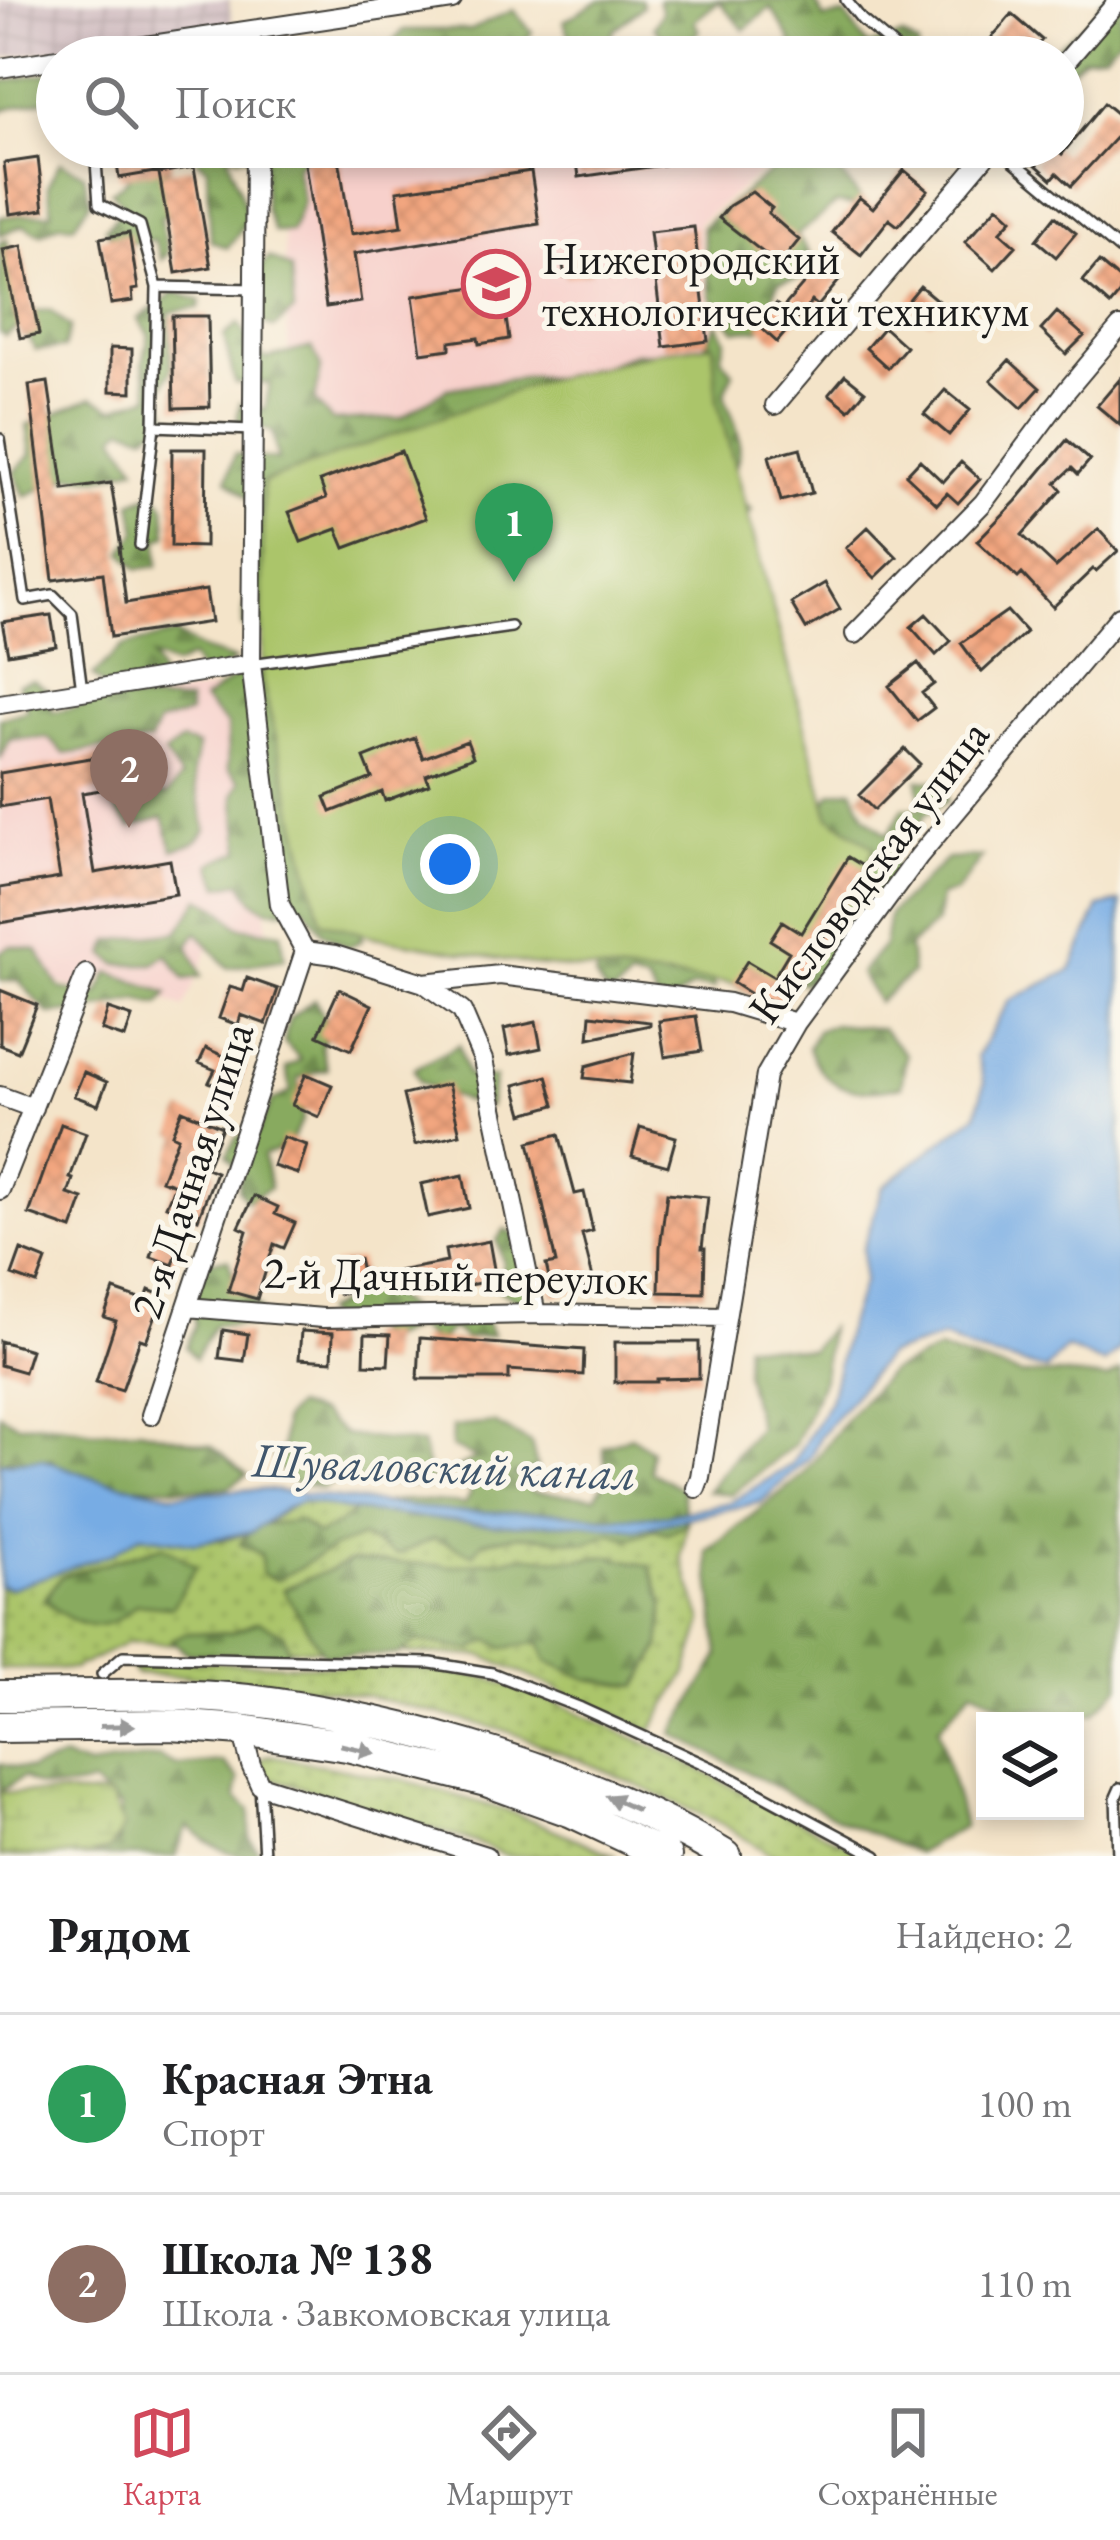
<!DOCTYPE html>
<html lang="ru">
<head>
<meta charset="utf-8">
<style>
  :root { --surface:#fff; --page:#f6f6f6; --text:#202124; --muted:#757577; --line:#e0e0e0; --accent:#d1495b }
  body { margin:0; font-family:"EB Garamond",serif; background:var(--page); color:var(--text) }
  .controls { position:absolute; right:36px; bottom:36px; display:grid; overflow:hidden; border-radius:0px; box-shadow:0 6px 18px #0003 }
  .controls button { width:108px; height:108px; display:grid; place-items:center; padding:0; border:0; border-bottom:3px solid var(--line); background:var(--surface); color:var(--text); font:60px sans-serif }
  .you { position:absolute; left:450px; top:864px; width:42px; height:42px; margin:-30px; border:9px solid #fff; border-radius:50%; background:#1a73e8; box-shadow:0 0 0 18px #1a73e833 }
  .badge { display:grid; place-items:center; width:78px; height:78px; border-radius:50%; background:var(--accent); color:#fff; font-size:39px; font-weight:700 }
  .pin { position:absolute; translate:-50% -99px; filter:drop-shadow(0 3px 6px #0008) }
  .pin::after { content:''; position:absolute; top:63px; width:42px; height:36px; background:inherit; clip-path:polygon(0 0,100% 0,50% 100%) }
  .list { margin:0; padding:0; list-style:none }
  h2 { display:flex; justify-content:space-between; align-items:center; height:156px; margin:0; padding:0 48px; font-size:51px }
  h2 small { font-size:39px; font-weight:400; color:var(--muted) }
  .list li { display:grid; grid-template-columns:78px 1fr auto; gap:36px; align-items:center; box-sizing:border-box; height:180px; padding:0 48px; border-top:3px solid var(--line) }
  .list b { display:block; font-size:45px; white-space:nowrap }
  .list p { margin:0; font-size:39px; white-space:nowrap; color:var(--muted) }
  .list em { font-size:39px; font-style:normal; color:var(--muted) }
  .icon { flex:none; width:66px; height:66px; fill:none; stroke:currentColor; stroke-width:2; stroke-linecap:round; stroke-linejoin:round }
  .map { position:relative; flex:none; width:1120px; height:1856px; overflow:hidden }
  .search { position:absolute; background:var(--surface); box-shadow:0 6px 18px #0003; left:36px; right:36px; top:36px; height:132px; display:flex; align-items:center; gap:30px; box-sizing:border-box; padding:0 42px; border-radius:66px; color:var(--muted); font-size:45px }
  .sheet { height:516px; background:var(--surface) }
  nav { display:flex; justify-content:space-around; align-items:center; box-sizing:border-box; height:168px; border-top:3px solid var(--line); background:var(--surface); font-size:33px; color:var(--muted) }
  nav a { display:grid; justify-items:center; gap:6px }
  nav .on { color:var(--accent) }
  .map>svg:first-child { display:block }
</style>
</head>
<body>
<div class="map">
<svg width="1120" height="1856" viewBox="0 0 1120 1856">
  <defs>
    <pattern id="industrial-grid" width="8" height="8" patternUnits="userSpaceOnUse" patternTransform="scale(3)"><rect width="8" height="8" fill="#d2bec2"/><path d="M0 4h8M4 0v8" fill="none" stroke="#b4a3a6"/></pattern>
    <pattern id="grass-dots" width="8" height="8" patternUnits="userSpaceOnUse" patternTransform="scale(3)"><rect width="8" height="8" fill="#abc56b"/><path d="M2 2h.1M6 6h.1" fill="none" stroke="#93a95c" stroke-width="1.8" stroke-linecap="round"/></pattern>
    <pattern id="forest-firs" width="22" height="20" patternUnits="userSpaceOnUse" patternTransform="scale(3)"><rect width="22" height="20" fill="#88aa5f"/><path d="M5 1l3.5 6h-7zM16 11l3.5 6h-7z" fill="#6e8a4e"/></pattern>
    <pattern id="wetland-marsh" width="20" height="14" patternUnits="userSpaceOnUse" patternTransform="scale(3)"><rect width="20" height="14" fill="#abc56b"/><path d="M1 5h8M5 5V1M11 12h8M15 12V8" fill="none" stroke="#93a95c"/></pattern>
    <pattern id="building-cross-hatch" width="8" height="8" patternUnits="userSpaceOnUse" patternTransform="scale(3)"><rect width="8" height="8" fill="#f2a67f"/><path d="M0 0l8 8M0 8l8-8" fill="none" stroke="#cf8e6d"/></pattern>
  </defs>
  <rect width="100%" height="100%" fill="#fbf7ec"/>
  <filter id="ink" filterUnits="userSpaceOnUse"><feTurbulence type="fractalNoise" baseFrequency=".00833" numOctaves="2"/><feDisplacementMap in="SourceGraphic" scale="24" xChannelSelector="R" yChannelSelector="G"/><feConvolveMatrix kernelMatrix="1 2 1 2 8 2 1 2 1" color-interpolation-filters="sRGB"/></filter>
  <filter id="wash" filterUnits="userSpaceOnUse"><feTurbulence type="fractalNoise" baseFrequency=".004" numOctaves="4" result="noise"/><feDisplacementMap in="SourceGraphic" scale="48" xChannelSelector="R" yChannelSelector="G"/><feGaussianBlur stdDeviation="2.7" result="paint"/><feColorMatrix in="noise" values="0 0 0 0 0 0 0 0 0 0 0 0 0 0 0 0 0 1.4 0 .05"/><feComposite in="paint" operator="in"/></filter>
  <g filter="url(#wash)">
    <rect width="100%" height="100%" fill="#f4e4c9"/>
    <!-- built -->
    <path fill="#f7d0cb" d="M281 147H790V149L698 223 713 344 660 352 535 383 297 451 288 344Z
      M242 684 270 950 216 931 184 1008 102 974 92 995 0 960V725Z"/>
    <!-- industrial -->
    <path fill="url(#industrial-grid)" d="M0 0H229L232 23 0 58Z"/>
    <!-- grass -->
    <path fill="url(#grass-dots)" stroke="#647044" stroke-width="3" d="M303 1501 346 1510 493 1525 636 1529 688 1518 681 1557 703 1621 687 1673 651 1731 483 1656 129 1642 73 1669H0V1586L11 1588 110 1554 141 1535C176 1540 220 1547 254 1530 271 1521 284 1508 303 1501Z
      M144 1660 426 1669 488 1678 562 1705 665 1752 868 1856H773L722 1824 597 1767 510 1732 368 1696 256 1680 135 1674 131 1666Z
      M269 1755 410 1782 517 1814 616 1856H508L471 1841 268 1777 261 1766 262 1758Z"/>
    <!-- forest -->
    <path fill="url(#forest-firs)" stroke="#52633e" stroke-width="3" d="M600 0H641L643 6 614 30 606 52 575 50 564 21Z
      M658 0H814L824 19 845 15 868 46 903 36 918 46V57H781L780 54 792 42 771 7 744 30 719 1 694 21 699 31 686 45H669L654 27 662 12Z
      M1102 0H1120V37L1105 53 1083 57 1063 76V57H1044L1096 15Z
      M513 10 532 32 518 50 477 57H430L424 54 416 57H357V54H381L404 30H470Z
      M57 71V97L5 109 0 114V82Z
      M180 147H311L296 168 303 201 291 232H274L265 209 264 154 238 157 227 153 249 220 227 248 211 241 207 167Z
      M796 147H848L835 166 879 223 857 206 837 203 797 235 814 260 809 277 779 282 759 329 735 330 711 297 702 227 796 151Z
      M60 162 84 174 90 202 74 225 60 224 41 234 23 225 0 235V217L52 213 48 184Z
      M161 166 182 182 179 206 160 218 168 253 162 260 154 240 118 245 105 228 125 207 111 191 122 184 137 169Z
      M7 240 23 312 50 310 70 327 64 348 36 350 20 326 5 336 0 332V242Z
      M269 257 291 269 294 311 274 328 258 320 257 272Z
      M175 292 201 301 199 308 169 312 171 370 159 394 169 416 146 435 124 427 116 435 136 467 99 478 71 476 25 496 14 473 31 454 27 425 92 398 114 408 150 396 143 364 149 335 138 319Z
      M717 323 726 339 721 357 733 372 724 395C741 436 746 447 728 488L752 510 738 531 277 639 243 626 254 503 227 480 235 454 278 460 272 431 237 421 240 403 265 410 270 383H235L224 336 238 324 265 359 312 347 321 368 315 401 332 421 401 418 447 389 533 376 569 380 634 353 701 352Z
      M155 492 165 506 167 535 158 540V566L138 569 123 552 137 531 132 502Z
      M176 634 203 650 235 660 204 680 191 658 175 666 152 657 161 677 153 696 112 694 93 676 123 646Z
      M296 673 358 915 362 940 348 947 323 933 305 907C269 912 260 915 241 882L220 886 211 864 241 850 234 795 240 781 228 769 227 725 203 700 238 675Z
      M33 680 50 692 52 712 114 700 189 702V714L158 723 150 742 65 754 48 738 9 739 0 760V718L28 711 18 684Z
      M182 741 198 746 193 773 206 830 194 844 173 850 163 817 131 827 113 806 136 792 167 795 181 778 164 754Z
      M918 780 946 782 948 801 924 815 915 837 890 846 897 872 864 918 851 920 849 940 829 947 832 969 803 984 786 974 816 819 831 793 853 789 865 816 888 835 903 808 922 809Z
      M982 857 956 892 940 896 937 922 909 946 912 973 878 1002 860 973 884 945 889 914 947 859Z
      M200 898 218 907 239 927 281 933 285 959 228 968 197 932 188 945 202 976 185 979 167 954 154 964H117L105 954 110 941 178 932Z
      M11 946 37 950 60 988 98 995 109 972 168 993 159 1005 138 1000 87 1011 49 1014 18 980 3 981 0 979V952Z
      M600 963 713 976 715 988 693 987 666 1005 657 999 647 983 630 979 615 993H606L595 977Z
      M315 999 329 1028 321 1047 327 1069 298 1078 303 1119 287 1148 263 1155 270 1188 247 1201 238 1189 241 1173 227 1155 236 1137 258 1133 272 1101 291 1092 286 1068 301 1060 284 1042 289 1019Z
      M833 1024 882 1029 906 1055 901 1086C859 1096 825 1093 808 1048L817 1031Z
      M459 1045 467 1075 495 1078 489 1107 465 1101 420 1082 414 1069Z
      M505 1229 530 1244 537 1283 524 1305 499 1290 503 1262 497 1240Z
      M228 1259 236 1285 260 1309 256 1324 214 1325 195 1359 186 1347 196 1324 189 1302 199 1262Z
      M377 1285 411 1311 481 1309 492 1335 465 1339 452 1328 436 1344 416 1327 379 1343 367 1322 341 1333 323 1312Z
      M829 1328 823 1379 795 1444 731 1495 707 1491 758 1427 745 1372V1344L811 1350Z
      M939 1350 1022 1375 1060 1374 1108 1379 1120 1371V1686L1093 1714 1006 1707 973 1689 938 1728 964 1826 917 1853 844 1822 673 1734 719 1656 707 1551 803 1475 850 1414 889 1372Z
      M295 1406 320 1414 344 1435 422 1444 432 1487 340 1478 322 1489 288 1481 273 1458 282 1448 283 1420Z
      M0 1414 17 1424 50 1423 93 1431 139 1429 178 1438 212 1446 247 1475 229 1487 202 1489 110 1485 70 1476 51 1459 27 1467 9 1460 0 1463Z
      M494 1423 531 1443 537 1468 514 1474 533 1492 595 1497 607 1479 603 1447 631 1436 651 1450 650 1471 682 1489 685 1525 667 1533 654 1529 629 1539 611 1533 588 1542 520 1535 483 1541 473 1554 435 1538 396 1555 362 1537 334 1547 277 1580 262 1574 261 1554 240 1544 254 1525 299 1521 318 1535 342 1522 358 1507 405 1500 465 1504 471 1493 453 1470 476 1458 451 1447 452 1427Z
      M163 1546 196 1566 172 1607 137 1604C130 1609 122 1618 114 1621 87 1633 63 1617 44 1599L62 1576Z
      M525 1556 572 1560 610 1556 650 1566 664 1605 660 1647 638 1686 588 1679 547 1661 540 1642 504 1648 490 1640 471 1650 417 1641 397 1655H324L283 1589 352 1561 453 1566Z
      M258 1622 284 1634 289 1652 277 1656 187 1653 171 1640 185 1633H231Z
      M159 1757 177 1766 223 1762 239 1779 236 1797 250 1810V1838L261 1856C227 1856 213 1848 188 1826L175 1856H77L90 1845 119 1842 121 1807 92 1784C68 1789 42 1795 23 1777L4 1789H0V1764L29 1770 63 1758 88 1767Z"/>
    <!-- wetland -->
    <path fill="url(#wetland-marsh)" stroke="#647044" stroke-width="3" d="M0 1792 110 1796 124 1827 109 1850 89 1856H0Z"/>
    <!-- pitch -->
    <path fill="#abc56b" stroke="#647044" stroke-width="3" d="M713 344 717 401 829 816 874 847 866 868 778 1011 733 983 533 965 374 937 321 921 262 681 263 482 535 383 660 351Z"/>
    <!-- water -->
    <path fill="#77ace4" stroke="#4a6480" stroke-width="3" d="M1120 902V1349L1104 1364 1066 1348 1046 1370 975 1352 943 1338 887 1355 821 1435 810 1457 761 1502 636 1529 582 1523 493 1525 346 1510 303 1501 284 1509 251 1532 194 1543 141 1535 111 1554 11 1588 0 1586V1463L42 1459 98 1479 171 1494 261 1489 454 1512H554L610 1518 667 1515 731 1502 791 1465 830 1400 848 1323 863 1283V1248L883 1187 977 1114 984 1082 977 1056 1009 1001 1071 970 1099 907Z"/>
    <g id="blocks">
      <!-- building -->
      <path fill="url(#building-cross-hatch)" d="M1012 14 1042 40 1027 57H975Z
        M1104 103 1120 116V133L1071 186 1057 173 1052 179 1033 162 1046 147H1054L1062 154Z
        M131 147H168L172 169 119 178 115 150Z
        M575 147H724L725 156 579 177Z
        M338 152 351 234 402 226 397 191 531 171 539 224 354 254 361 302 326 307 304 157Z
        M38 158 44 209 10 214 4 163Z
        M194 167 211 267 176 273 159 173Z
        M904 170 928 190 898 226 889 219 861 255 832 232 859 197 873 208Z
        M752 192 772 208 768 213 799 240 779 265 719 218 729 206Z
        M998 206 1012 219 1000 232 1016 246 995 269 965 242Z
        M1055 216 1076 233 1056 257 1036 240Z
        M694 227 708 341 664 347 650 232Z
        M129 233 138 289 132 290 133 301 111 304 100 238Z
        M22 246 39 334 20 338 3 250Z
        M589 255 592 273 565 277 562 259Z
        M824 260 843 276 818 306 812 301 777 342 758 325 776 304 782 309Z
        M1099 262 1120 280V293L1110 305 1083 281Z
        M501 283 509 339 479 344 478 338 450 342V349L421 353 413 296Z
        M920 286 944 306 930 322 906 303Z
        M1057 312 1084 336 1066 354 1041 330Z
        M172 316H208L210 407 174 408Z
        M884 327 906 347 888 368 866 348Z
        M110 348 132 349V392L110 391Z
        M1009 360 1040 388 1022 408 991 380Z
        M845 375 865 391 849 410 829 394Z
        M1120 379V425L1097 406Z
        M48 382 64 490 111 483 121 548H119L126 603 206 590 211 622 111 637 103 573 53 580 29 385Z
        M945 390 970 410 949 435 924 414Z
        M1067 440 1090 460 1078 474 1072 468 1056 483 1062 490 1022 535 1056 567 1098 529 1118 551 1096 571 1093 569 1053 607 1022 574 1018 578 977 541 1016 501Z
        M800 448 812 493 781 501 769 456Z
        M172 449H206L205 547 171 546Z
        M401 451 426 518 345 548 337 529 301 542 289 512 326 498 320 481Z
        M920 460 943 482 961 462 980 479 958 503 947 493 937 504 906 475Z
        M868 527 897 557 875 578 846 548Z
        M825 583 840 609 806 629 791 603Z
        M1007 611 1026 632 982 672 961 643Z
        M926 614 951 641 936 655 911 627Z
        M51 615 56 646 8 654 2 622Z
        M918 663 934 684 922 693 934 708 917 721 889 686Z
        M415 738 423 758 467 741 473 757 426 775 429 784 385 801 382 792 331 812 325 797 372 778 364 758Z
        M150 748 156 781 82 793 95 873 170 860 176 894 0 923V888L60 878 47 799 0 807V773Z
        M905 749 920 764 874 810 859 795Z
        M848 857 866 868 782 1005 755 997 733 983 747 961 774 977 789 952 770 940 782 921 801 933Z
        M247 978 278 989 266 1024 241 1015 238 1025 219 1018 230 987 243 991Z
        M339 989 372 1005 351 1050 318 1035Z
        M0 990 37 1005 18 1052 0 1045Z
        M108 1009 132 1017 125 1038 101 1030Z
        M591 1015 650 1022V1025L589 1038Z
        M696 1016 702 1051 665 1057 659 1021Z
        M536 1022 541 1048 509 1055 504 1029Z
        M206 1048 246 1066 234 1093 209 1082 215 1070 199 1063Z
        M634 1053 630 1083 584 1078 586 1066Z
        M84 1072 107 1082 98 1105 74 1096Z
        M306 1074 332 1085 319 1117 292 1105Z
        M547 1076 555 1105 523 1114 515 1085Z
        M448 1084 460 1134 415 1145 403 1095Z
        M182 1110 222 1127 206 1168 216 1172 198 1219 166 1206 175 1185 161 1180 178 1137 172 1134Z
        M61 1124 86 1133 70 1178 73 1179 68 1194 83 1199 72 1229 29 1214Z
        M640 1127 676 1137 668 1166 632 1156Z
        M559 1134 575 1194 584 1192 593 1231 582 1234 595 1286 553 1296 546 1265 556 1263 529 1142Z
        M283 1137 307 1145 298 1174 273 1166Z
        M463 1175 469 1208 428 1217 421 1184Z
        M667 1193 708 1197 702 1248H705L704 1293 659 1292 660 1247Z
        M254 1196 278 1207 275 1214 295 1223 284 1248 274 1244 257 1299 228 1291 247 1231 239 1227Z
        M157 1237 179 1245 173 1265 151 1257Z
        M489 1241 496 1280 403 1297 398 1271 447 1262 445 1250Z
        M21 1250 46 1260 37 1284 12 1275Z
        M359 1259 366 1288 339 1294 332 1265Z
        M114 1290 145 1301 149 1290 163 1296 146 1341 140 1339 122 1390 96 1382 116 1321 104 1317Z
        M223 1330 248 1334 244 1361 219 1358Z
        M301 1331 333 1333 332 1361 299 1359Z
        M365 1334 390 1335 388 1365 364 1364Z
        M420 1338 584 1350 583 1375 509 1370V1379H418Z
        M0 1341 31 1350 24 1372 0 1365Z
        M615 1342H699V1378L657 1379V1382H615Z"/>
    </g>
  </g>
  <g filter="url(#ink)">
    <use href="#blocks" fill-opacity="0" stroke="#3c3a36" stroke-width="3"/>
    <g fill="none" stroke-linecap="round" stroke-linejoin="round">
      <!-- service casing -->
      <g stroke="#3c3a36" stroke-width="14">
        <path id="service" d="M846 0 862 20 906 57
          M95 147 99 204 140 225 157 287 154 426 140 545
          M997 147 1120 250
          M157 287 255 289
          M154 426 252 430
          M0 439 25 600 53 595 72 614 82 690
          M251 664 511 627
          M102 1674 123 1656 431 1663 492 1673 581 1708 717 1770 877 1856
          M260 1785 264 1856
          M1118 1856 1116 1797 1120 1788"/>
      </g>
      <!-- minor casing -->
      <g stroke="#3c3a36" stroke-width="22">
        <path id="minor" d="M250 31 252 57
          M72 57 452 0
          M1063 65 1119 0
          M0 68 57 59
          M255 147 251 664 280 905 305 951
          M775 405 993 147
          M855 634 983 503 1067 390 1120 327
          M0 704 251 664
          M305 951 335 955 424 983 500 975 729 1003 796 1023
          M424 983 462 1011 483 1060 536 1314
          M0 1096 33 1108
          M0 1190 86 974
          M187 1307 323 1318 536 1314 725 1317
          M151 1415 305 951
          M696 1488 700 1477 766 1075 796 1023 919 856 1120 616
          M242 1730 251 1765 260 1785 486 1856"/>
      </g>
      <!-- primary casing -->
      <g stroke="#3c3a36" stroke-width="34">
        <path id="primary" d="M0 1696C82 1696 167 1691 248 1700 408 1720 588 1773 726 1856
          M0 1727 171 1725 242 1730 347 1746 486 1781 572 1812 666 1856"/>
      </g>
      <!-- service -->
      <use href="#service" stroke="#fff" stroke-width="9"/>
      <!-- minor -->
      <use href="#minor" stroke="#fff" stroke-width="18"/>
      <!-- primary -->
      <use href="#primary" stroke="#fff" stroke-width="30"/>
    </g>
    <!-- one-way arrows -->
    <defs><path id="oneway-solid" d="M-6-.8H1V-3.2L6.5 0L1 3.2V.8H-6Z" transform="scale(3)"/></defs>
    <g fill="#999">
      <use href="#oneway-solid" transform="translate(117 1726) rotate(-1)"/>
      <use href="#oneway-solid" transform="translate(358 1749) rotate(13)"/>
      <use href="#oneway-solid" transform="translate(622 1803) rotate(-156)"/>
    </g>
  </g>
  <!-- icons -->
  <defs>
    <g id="university-ring" transform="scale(3.45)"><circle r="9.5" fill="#fbf7ec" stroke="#d1495b" stroke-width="1.5"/><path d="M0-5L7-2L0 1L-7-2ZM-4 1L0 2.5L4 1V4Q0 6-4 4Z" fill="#d1495b"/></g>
  </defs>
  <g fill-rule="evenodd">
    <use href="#university-ring" x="496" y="284"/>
  </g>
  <g text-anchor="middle" stroke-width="10" stroke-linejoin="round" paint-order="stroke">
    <!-- poi labels -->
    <g font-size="45" fill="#1c1c1c" stroke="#fbf7ec" text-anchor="start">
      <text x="542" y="274">Нижегородский<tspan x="542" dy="52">технологический техникум</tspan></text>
    </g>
    <!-- street labels -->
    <g font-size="45" fill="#1c1c1c" stroke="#fbf7ec">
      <text transform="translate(868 871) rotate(-53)" y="16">Кисловодская улица</text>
      <text transform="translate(191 1170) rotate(-72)" y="16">2-я Дачная улица</text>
      <text transform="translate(456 1275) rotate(1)" y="16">2-й Дачный переулок</text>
    </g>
    <!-- water labels -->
    <g font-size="48" font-style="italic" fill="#40566c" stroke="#fbf7ec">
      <text transform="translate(444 1466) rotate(2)" y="17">Шуваловский канал</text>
    </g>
  </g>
</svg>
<div class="controls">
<button><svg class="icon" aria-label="layers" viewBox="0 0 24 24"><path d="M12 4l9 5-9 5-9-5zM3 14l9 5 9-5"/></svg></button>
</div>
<div class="you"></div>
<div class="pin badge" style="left:514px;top:582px;background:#2e9e5b">1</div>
<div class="pin badge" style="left:129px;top:828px;background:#8d6e63">2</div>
<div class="search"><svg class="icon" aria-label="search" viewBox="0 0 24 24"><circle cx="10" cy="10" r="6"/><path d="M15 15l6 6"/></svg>Поиск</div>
</div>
<section class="sheet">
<h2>Рядом<small>Найдено: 2</small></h2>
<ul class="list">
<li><span class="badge" style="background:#2e9e5b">1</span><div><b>Красная Этна</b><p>Спорт</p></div><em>100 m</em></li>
<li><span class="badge" style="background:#8d6e63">2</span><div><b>Школа № 138</b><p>Школа · Завкомовская улица</p></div><em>110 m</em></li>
</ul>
</section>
<nav>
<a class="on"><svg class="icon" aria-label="map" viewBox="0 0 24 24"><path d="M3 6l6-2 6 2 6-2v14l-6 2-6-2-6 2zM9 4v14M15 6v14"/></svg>Карта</a>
<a><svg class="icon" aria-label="directions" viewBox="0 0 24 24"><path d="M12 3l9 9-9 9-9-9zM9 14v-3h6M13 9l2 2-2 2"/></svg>Маршрут</a>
<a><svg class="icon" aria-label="saved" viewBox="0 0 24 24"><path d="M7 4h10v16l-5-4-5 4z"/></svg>Сохранённые</a>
</nav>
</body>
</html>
